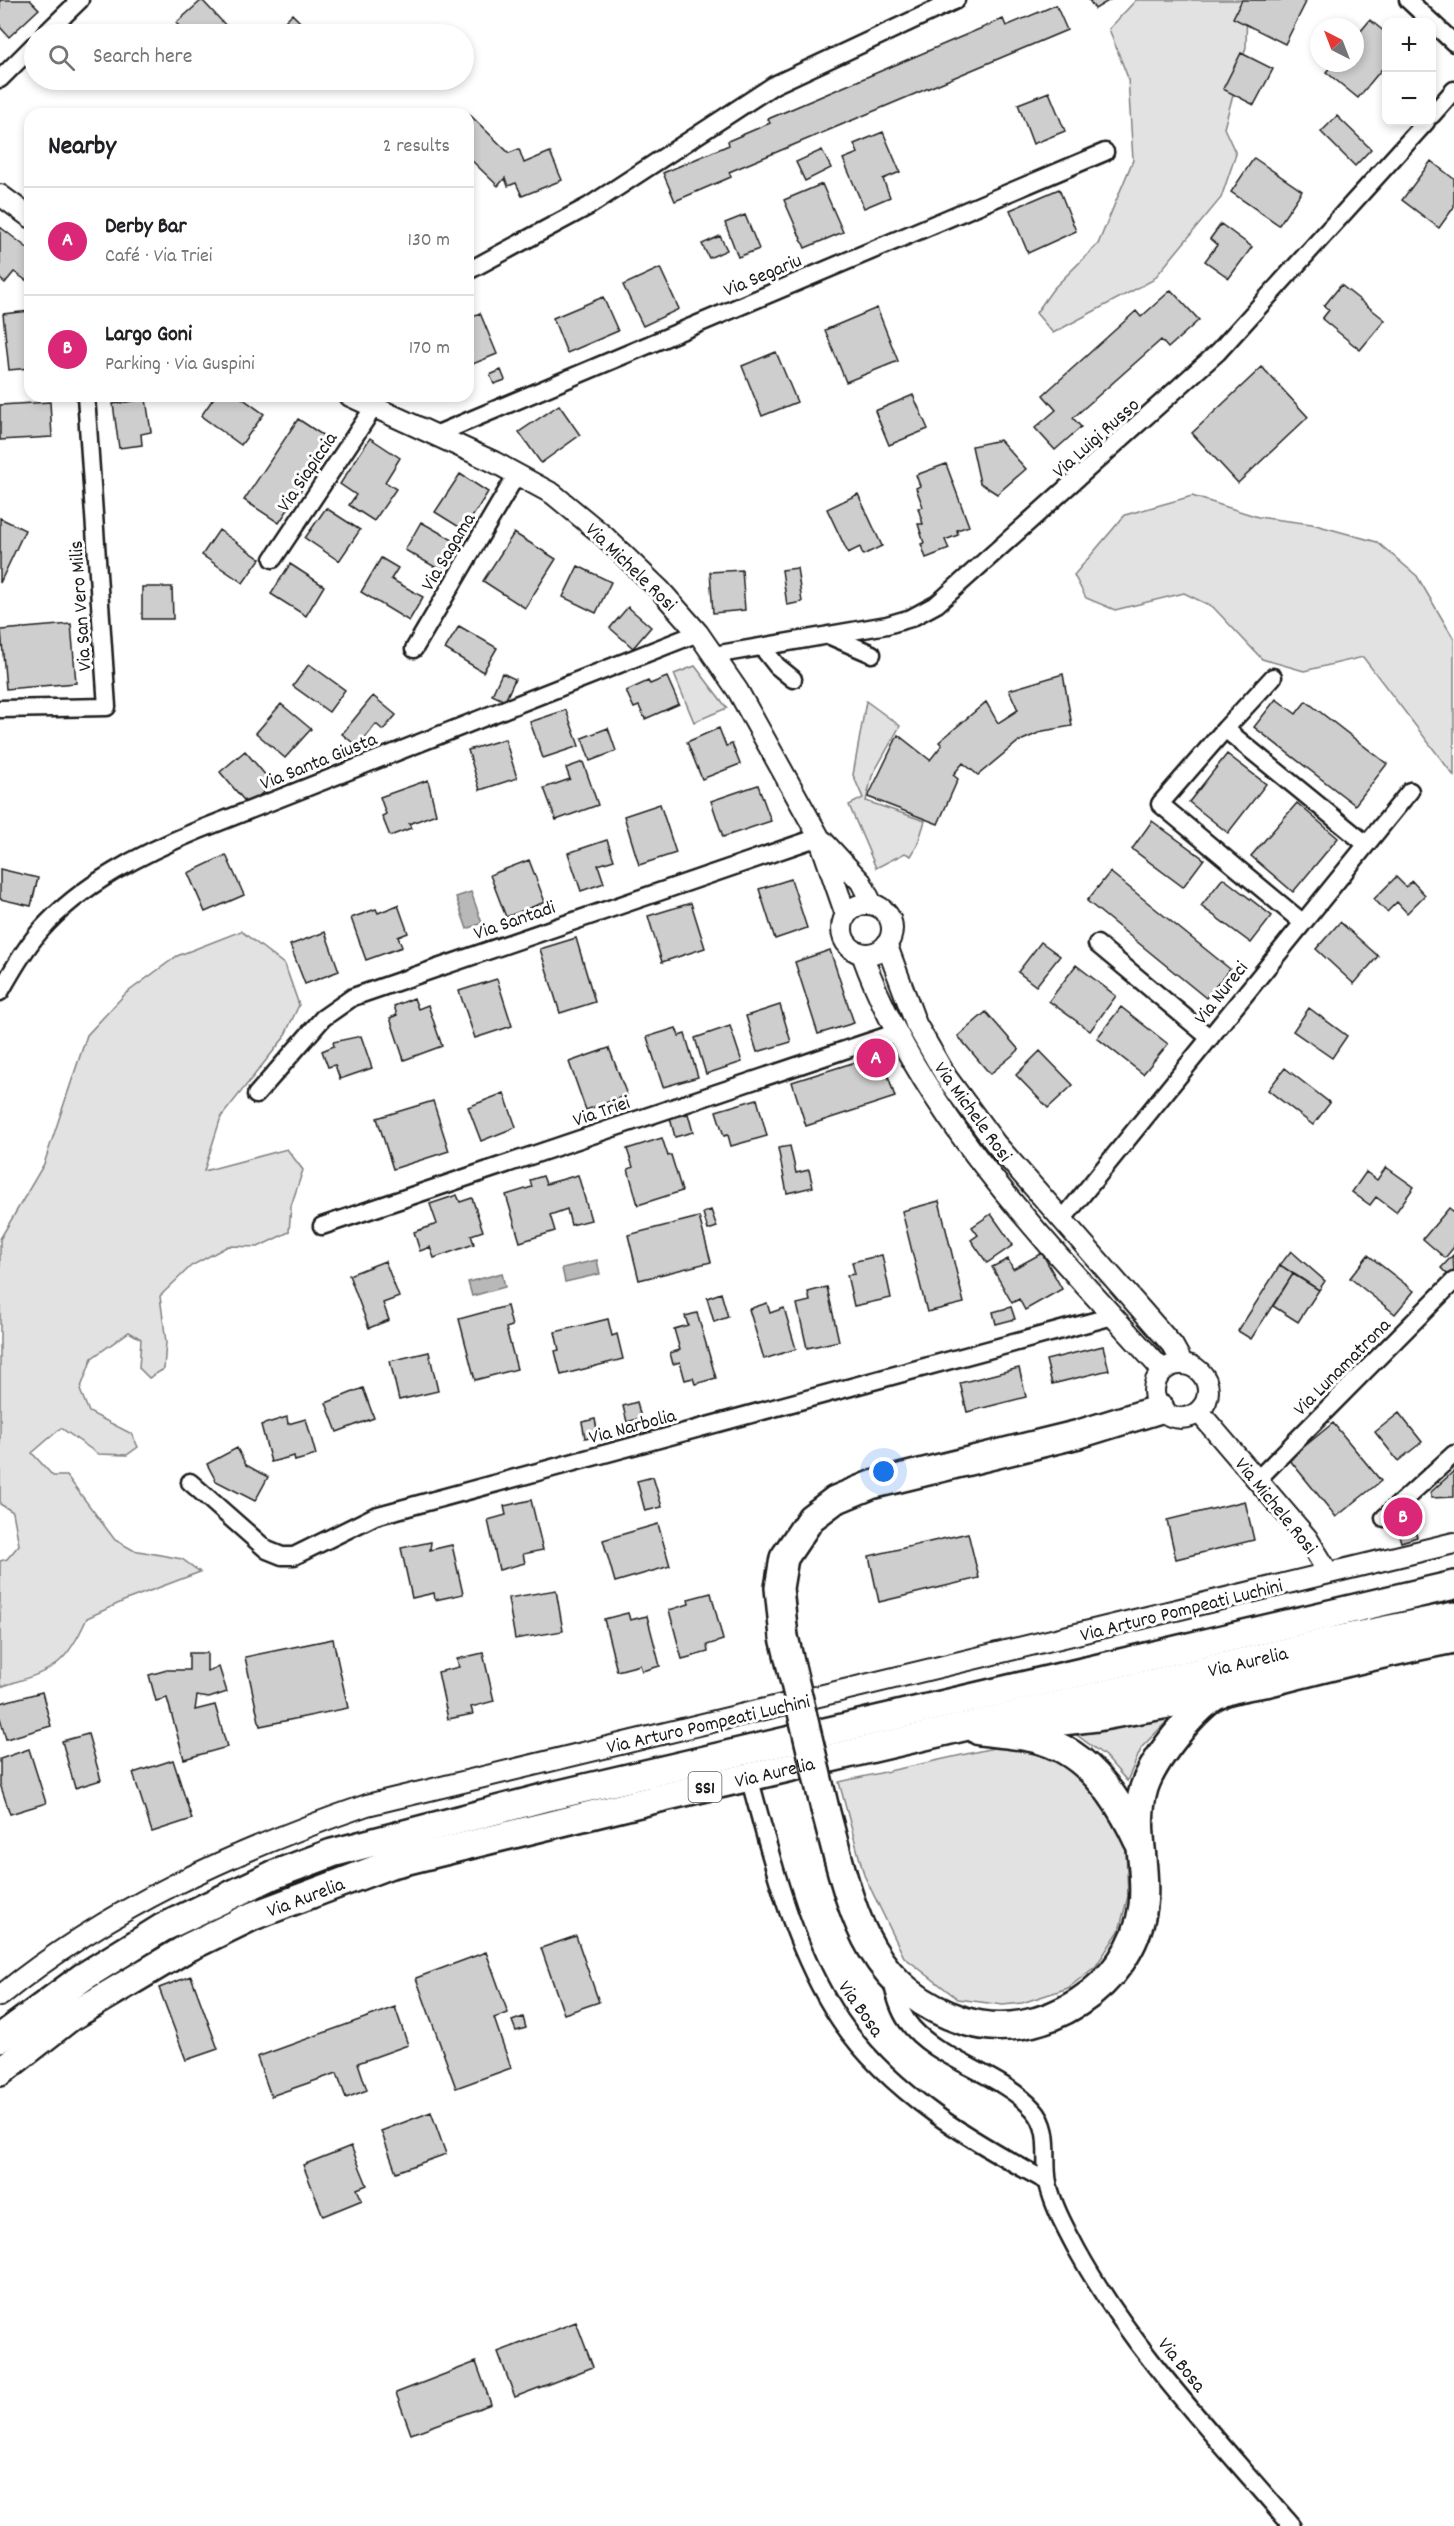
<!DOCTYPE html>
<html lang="en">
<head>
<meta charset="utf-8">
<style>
  :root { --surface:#fff; --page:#f6f6f6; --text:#202124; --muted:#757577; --line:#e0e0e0; --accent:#db2777 }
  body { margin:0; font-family:Dekko,sans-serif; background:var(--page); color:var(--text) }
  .controls { position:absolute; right:18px; top:18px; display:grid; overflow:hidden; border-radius:12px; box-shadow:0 3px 9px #0003 }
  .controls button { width:54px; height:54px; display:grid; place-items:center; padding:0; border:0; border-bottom:2px solid var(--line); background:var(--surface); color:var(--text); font:30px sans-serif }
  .compass { position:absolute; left:1310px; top:18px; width:54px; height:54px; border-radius:50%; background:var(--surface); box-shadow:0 3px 9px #0003; rotate:318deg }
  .you { position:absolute; left:884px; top:1472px; width:21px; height:21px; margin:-15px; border:4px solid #fff; border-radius:50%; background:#1a73e8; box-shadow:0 0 0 9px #1a73e833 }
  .badge { display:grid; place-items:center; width:39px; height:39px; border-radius:50%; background:var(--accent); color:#fff; font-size:20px; font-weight:700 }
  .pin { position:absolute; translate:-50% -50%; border:3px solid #fff; box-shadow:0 2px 6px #0006 }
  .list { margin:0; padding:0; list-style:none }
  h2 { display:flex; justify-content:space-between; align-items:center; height:78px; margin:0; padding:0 24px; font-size:26px }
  h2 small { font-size:20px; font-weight:400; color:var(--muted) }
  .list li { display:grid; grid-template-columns:39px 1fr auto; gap:18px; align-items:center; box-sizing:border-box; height:108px; padding:0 24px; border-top:2px solid var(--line) }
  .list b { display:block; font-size:22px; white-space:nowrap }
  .list p { margin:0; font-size:20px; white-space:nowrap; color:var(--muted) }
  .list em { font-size:20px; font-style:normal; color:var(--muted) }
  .icon { flex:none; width:33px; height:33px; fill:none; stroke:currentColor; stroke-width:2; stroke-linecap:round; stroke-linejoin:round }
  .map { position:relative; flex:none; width:1454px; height:2526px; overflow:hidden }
  .search { position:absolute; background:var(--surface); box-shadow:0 3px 9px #0003; left:24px; top:24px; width:450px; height:66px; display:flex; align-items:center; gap:15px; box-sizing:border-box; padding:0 21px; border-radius:33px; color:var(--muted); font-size:22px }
  .panel { position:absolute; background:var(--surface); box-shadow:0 3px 9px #0003; left:24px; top:108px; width:450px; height:294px; border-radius:18px }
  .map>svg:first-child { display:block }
</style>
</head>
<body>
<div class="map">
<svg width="1454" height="2526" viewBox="0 0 1454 2526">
  <rect width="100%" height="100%" fill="#fff"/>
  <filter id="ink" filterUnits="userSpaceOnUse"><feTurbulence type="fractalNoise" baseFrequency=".0167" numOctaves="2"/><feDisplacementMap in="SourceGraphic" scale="12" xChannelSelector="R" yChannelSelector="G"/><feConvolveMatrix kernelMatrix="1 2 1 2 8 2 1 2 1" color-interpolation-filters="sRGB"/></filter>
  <g filter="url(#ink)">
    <!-- green -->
    <path fill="#e2e2e2" stroke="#7f7f7f" stroke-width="1.5" d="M1136 0H1247L1246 47 1224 128 1236 154 1221 198 1153 280 1053 333 1036 313 1053 289 1098 244 1133 160 1128 78 1109 29Z
      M1192 496 1258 517 1312 524 1377 542 1417 576 1454 639V776L1363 657 1304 671 1262 659 1213 607 1184 593 1115 610 1086 598 1074 575 1125 515Z
      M695 666 727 708 694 722 674 674Z
      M866 701 900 726 872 776 866 801 925 821 917 846 911 856 905 853 876 868 849 805 863 798 853 775Z
      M241 931 285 965 299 1005 283 1039 221 1117 204 1171 287 1149 303 1170 291 1206 289 1232 258 1247 228 1246 191 1266 160 1296 166 1342 164 1369 149 1378 139 1368 141 1339 129 1332 92 1358 80 1390 89 1412 132 1434 138 1447 127 1455 98 1454 61 1428 32 1453 53 1476H67L115 1540 133 1550 182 1559 200 1572 126 1600 87 1618C64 1670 51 1670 0 1687V1561L7 1559 19 1545 13 1512 0 1504V1239L44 1164 87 1035 125 994 177 956Z
      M1176 1712 1142 1747 1127 1781 1105 1756 1077 1735Z
      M998 1747 1055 1750 1118 1816 1126 1848 1128 1896 1119 1931 1096 1966 1068 1988 1022 2003 1003 2005 958 1999 904 1957 864 1875 839 1782Z"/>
    <!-- water -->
    <path fill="#b8b8b8" stroke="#7a7a7a" stroke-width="1.5" d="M471 892 482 923 467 929 456 897Z
      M597 1260 600 1274 565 1282 562 1268Z
      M502 1273 505 1287 472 1296 468 1282Z"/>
    <!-- building -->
    <path fill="#cecece" stroke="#1c1c1c" stroke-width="1.5" d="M0 0H30L39 9 9 37 0 27Z
      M202 0 230 30 224 34H187L176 23Z
      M1089 0H1110L1095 9Z
      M1242 0H1302L1306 2 1285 44 1233 18Z
      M1056 5 1067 30 729 172 731 177 675 201 663 173 729 145 728 141 770 123 768 119 1003 19 1006 26Z
      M292 14 306 28 300 34H272Z
      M1370 20 1386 33V64L1358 98 1326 72 1334 63H1355V38Z
      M1241 53 1273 69 1254 105 1223 89Z
      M1049 92 1065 131 1033 144 1018 104Z
      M469 114 509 153 519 149 524 163 550 152 562 180 522 196 516 183 508 186 505 178 498 186 468 157Z
      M1337 116 1371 149 1355 166 1321 132Z
      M883 132 900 172 883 179 890 197 864 208 843 159 858 153 854 144Z
      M822 150 831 168 805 181 796 162Z
      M1254 158 1302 191 1279 225 1231 192Z
      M1431 161 1454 179V207L1439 228 1402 200Z
      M822 184 843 232 805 248 784 200Z
      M1059 189 1076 231 1028 253 1010 210Z
      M745 215 759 249 738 257 725 223Z
      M1221 224 1252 247 1229 278 1205 261 1217 245 1210 239Z
      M0 227 30 250V276L27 281 14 272 5 283 0 279Z
      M720 236 727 250 709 258 702 244Z
      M660 268 679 309 643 326 623 285Z
      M1341 285 1385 320 1360 350 1322 319 1329 310 1324 306Z
      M1171 290 1199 320 1168 348 1161 340 1073 418 1081 427 1055 450 1035 428 1056 410 1043 395 1136 311 1141 317Z
      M603 297 618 331 567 353 553 318Z
      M877 308 898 361 846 382 825 330Z
      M30 311V368L9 370 3 314Z
      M480 313 497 354 468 366V318Z
      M776 352 797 402 762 416 742 366Z
      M1262 367 1308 417 1238 483 1192 433Z
      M501 370 505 380 494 384 490 375Z
      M913 395 928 429 889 445 875 411Z
      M215 396H239L264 414 241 445 201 416Z
      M146 399 151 432 141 434 142 445 119 448 113 404Z
      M50 402 52 437 0 440V405Z
      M559 405 580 435 541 463 519 432Z
      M298 419 333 442 279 523 244 500Z
      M370 438 400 458 385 482 396 489 374 521 349 505 356 495 340 484Z
      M1000 440 1026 469 997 494 980 483 972 446Z
      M946 464 969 526 957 530 958 535 945 540 949 549 926 558 921 544 924 543 918 524H923L918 508 923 507 916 488 920 486 916 475Z
      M460 474 488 492 464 530 435 512Z
      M858 494 882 546 863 555 860 547 848 553 827 509Z
      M326 508 360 530 339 561 305 538Z
      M0 518 25 530 0 583Z
      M421 522 458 543 442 571 405 550Z
      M219 530 260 559 243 583 202 555Z
      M514 533 556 559 525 608 483 581Z
      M381 558 398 568 391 579 423 597 409 621 361 592Z
      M290 564 324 586 306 616 271 594Z
      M578 566 611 582 596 613 563 597Z
      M797 568 802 602 787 605 782 570Z
      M742 570 745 610 713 613 710 572Z
      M142 587H172L173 619H142Z
      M628 607 651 627 633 648 610 628Z
      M71 624 76 683 6 689 1 630Z
      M459 626 497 648 483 672 445 649Z
      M309 664 345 690 329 712 293 686Z
      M502 673 515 679 505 701 492 695Z
      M1063 674 1072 726 1043 731 1018 742 978 775 963 763 953 775 958 779 938 824 868 797 898 735 930 760 942 745 939 742 986 702 998 723 1018 710 1009 690Z
      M667 677 679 704 645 719 639 706 634 708 626 691 648 681 650 684Z
      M373 696 396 715 383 730 376 724 358 747 342 734Z
      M1276 699 1296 714 1306 701 1387 764 1355 805 1254 727Z
      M281 704 311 729 285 758 256 733Z
      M566 710 579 746 543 758 530 722Z
      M608 728 616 751 590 761 582 738Z
      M719 728 726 746 732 744 740 764 702 779 687 742Z
      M505 739 517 778 480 790 468 750Z
      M245 751 273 784 248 805 220 772Z
      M1227 754 1266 784 1228 833 1189 802Z
      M583 762 598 805 556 820 544 788 570 779 566 768Z
      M428 780 436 814 409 824 411 828 390 836 382 816 386 814 380 797Z
      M758 785 771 821 723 837 711 801Z
      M1297 803 1338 838 1293 892 1251 856Z
      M660 804 676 853 639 865 624 816Z
      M1152 821 1204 859 1183 887 1132 849Z
      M607 840 614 860 598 865 604 883 581 891 568 853Z
      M226 855 244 895 205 912 188 873Z
      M529 860 545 902 506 917 490 875Z
      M0 869 38 878 31 906 0 899Z
      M1110 872 1230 969 1206 998 1087 901Z
      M1396 877 1406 887 1412 881 1425 895 1407 913 1397 902 1387 912 1374 899Z
      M1223 878 1272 916 1251 943 1201 906Z
      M791 879 807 928 775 939 759 889Z
      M691 903 705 948 662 962 648 916Z
      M398 905 408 933 398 937 402 947 366 960 351 918 376 909 378 913Z
      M1340 922 1378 956 1354 984 1316 949Z
      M325 932 339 971 305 984 290 945Z
      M576 938 595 1002 560 1013 540 949Z
      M1041 942 1060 956 1036 986 1018 972Z
      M830 950 854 1023 818 1034 795 962Z
      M1076 965 1116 996 1090 1031 1049 1001Z
      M497 979 512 1026 475 1038 459 991Z
      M414 998 418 1009 428 1005 442 1046 404 1060 390 1018 397 1015 394 1006Z
      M780 1005 791 1042 757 1052 746 1016Z
      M1121 1007 1168 1044 1143 1074 1097 1038Z
      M1309 1008 1347 1036 1332 1058 1293 1031Z
      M986 1012 1019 1050 990 1074 958 1036Z
      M730 1026 742 1062 706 1074 695 1038Z
      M676 1028 679 1036 685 1034 698 1077 663 1087 647 1037Z
      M361 1036 372 1068 340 1079 335 1065 328 1067 322 1051 334 1046 333 1042Z
      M609 1048 627 1095 586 1110 569 1062Z
      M1040 1051 1073 1085 1048 1108 1016 1075Z
      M881 1054 895 1097 806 1126 792 1082Z
      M1285 1068 1330 1103 1313 1125 1268 1090Z
      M504 1093 516 1127 481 1141 468 1107Z
      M757 1099 767 1136 731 1146 728 1135 724 1136 716 1111Z
      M433 1101 449 1151 393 1169 377 1118Z
      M688 1114 693 1132 675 1137 670 1118Z
      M662 1138 668 1156 671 1155 682 1191 638 1205 628 1169 633 1167 627 1149Z
      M790 1146 796 1173 809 1170 813 1187 787 1193 778 1148Z
      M1386 1167 1414 1187 1396 1212 1376 1197 1370 1205 1352 1192 1366 1172 1377 1180Z
      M578 1175 591 1220 571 1225 567 1209 550 1215 555 1231 520 1242 506 1195 532 1187 530 1180 543 1176 546 1184Z
      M457 1195 460 1202 472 1198 483 1231 471 1235 474 1244 434 1258 430 1247 420 1251 414 1232 437 1224 430 1204Z
      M939 1201 964 1303 927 1312 902 1211Z
      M1449 1208 1454 1212V1247L1445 1258 1423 1239Z
      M711 1210 717 1227 708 1230 703 1213Z
      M991 1214 1013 1245 987 1263 971 1240 978 1235 972 1227Z
      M699 1217 711 1262 639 1280 628 1235Z
      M1291 1251 1325 1281 1319 1290 1280 1265Z
      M1042 1253 1062 1289 1025 1310 1019 1299 1012 1303 992 1267 1008 1259 1013 1269Z
      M882 1255 891 1298 854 1306 847 1275 855 1274 852 1262Z
      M1368 1255 1414 1291 1395 1314 1350 1278Z
      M1453 1255 1454 1273 1450 1277 1441 1268Z
      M385 1261 399 1297 383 1303 389 1320 369 1328 349 1275Z
      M1280 1265 1293 1274 1251 1339 1238 1331Z
      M1293 1274 1319 1290 1298 1322 1273 1306Z
      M827 1287 839 1341 807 1348 797 1304 810 1301 808 1292Z
      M721 1293 728 1317 714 1322 707 1298Z
      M767 1303 770 1313 784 1308 796 1349 764 1359 749 1309Z
      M507 1306 512 1326 506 1328 517 1369 475 1380 459 1319Z
      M1011 1307 1015 1319 996 1324 993 1312Z
      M697 1313 716 1378 695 1384 693 1378 685 1380 680 1362 673 1364 670 1353 680 1350 674 1329 688 1325 685 1316Z
      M608 1319 612 1336 617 1334 623 1359 561 1375 555 1351 559 1350 555 1332Z
      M1103 1346 1109 1370 1052 1384 1046 1360Z
      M429 1352 438 1391 399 1400 390 1361Z
      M1019 1368 1026 1397 967 1412 960 1383Z
      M363 1388 374 1418 337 1432 326 1403Z
      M637 1402 641 1418 627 1422 623 1406Z
      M1399 1413 1422 1442 1398 1461 1375 1432Z
      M287 1417 288 1424 306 1419 316 1455 295 1461 294 1456 271 1462 261 1425Z
      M595 1419 598 1435 585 1438 582 1422Z
      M1333 1423 1381 1481 1336 1517 1289 1459Z
      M237 1448 246 1465 268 1477 255 1501 216 1481 207 1464Z
      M1454 1471V1497L1431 1498V1492Z
      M653 1477 662 1507 645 1511 637 1481Z
      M531 1500 543 1550 523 1554 525 1563 499 1570 488 1520 506 1515 504 1506Z
      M1245 1501 1254 1540 1176 1559 1167 1520Z
      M658 1524 670 1566 615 1582 603 1540Z
      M1414 1527 1417 1537 1401 1542 1398 1532Z
      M968 1533 979 1578 879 1602 869 1556Z
      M431 1542 430 1550 452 1545 463 1594 435 1600 434 1593 412 1598 401 1548Z
      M556 1590 563 1631 515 1639 508 1598Z
      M711 1593 723 1640 707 1645 708 1652 682 1659 669 1610 689 1604 688 1599Z
      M628 1613 630 1620 647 1616 660 1666 642 1671 640 1665 617 1671 604 1619Z
      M333 1639 348 1708 260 1726 245 1657Z
      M189 1653H207V1671L219 1667 227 1692 209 1698 197 1696 195 1710 215 1705 227 1747 184 1759 167 1698 156 1701 149 1675 167 1670H189Z
      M483 1653 494 1701 471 1707 473 1714 448 1719 438 1672 459 1667 457 1659Z
      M42 1692 51 1726 6 1739 0 1718V1703Z
      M88 1734 101 1780 75 1788 62 1741Z
      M29 1749 46 1803 10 1814 0 1784V1759Z
      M173 1760 192 1819 152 1832 133 1773Z
      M576 1936 599 2002 564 2014 541 1948Z
      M486 1952 508 2013 494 2018 511 2068 456 2088 416 1978Z
      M191 1976 218 2049 186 2060 159 1988Z
      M395 2007 408 2045 358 2063 367 2090 346 2098 337 2073 271 2096 257 2057Z
      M523 2017 526 2028 516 2031 512 2021Z
      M431 2112 446 2154 396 2172 381 2131Z
      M351 2146 367 2185 357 2189 362 2200 323 2216 303 2165Z
      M576 2322 593 2367 515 2397 498 2352Z
      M476 2362 491 2404 411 2434 396 2393Z"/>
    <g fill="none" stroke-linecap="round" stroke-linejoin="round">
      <!-- minor casing -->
      <g stroke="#1c1c1c" stroke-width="21">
        <path id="minor" d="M1408 0 1454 43
          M45 34 80 0
          M0 79 34 45
          M1432 115 1454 90
          M468 271 589 206 774 85 956 0
          M435 435 1105 152
          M273 559 374 407
          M828 635 872 654
          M762 647 777 666 793 679
          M414 649 517 474
          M714 655 887 625 911 618 937 604 1218 352 1426 122
          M0 709 107 707 86 396
          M1225 729 1273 677
          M1302 922 1160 804 1225 729 1366 844
          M1097 944 1210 1038
          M0 992C12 971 24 950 40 931 81 884 143 853 199 830L698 633
          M256 1095 323 1018 353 997 819 837
          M1062 1220 1410 791
          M322 1226 895 1033
          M1257 1480 1454 1281
          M190 1482 267 1550 282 1556H294L375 1516 1113 1316
          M1384 1518 1454 1454
          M749 1777C772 1859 792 1948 840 2020 890 2094 972 2141 1048 2182
          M891 1978C895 1993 898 2008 907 2021 933 2059 1001 2073 1033 2109 1053 2130 1043 2158 1048 2183 1053 2206 1066 2229 1077 2250 1133 2352 1217 2438 1292 2526"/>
      </g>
      <!-- tertiary casing -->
      <g stroke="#1c1c1c" stroke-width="24">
        <path id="tertiary" d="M0 195 30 217
          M350 396 494 462 553 494 604 536 661 591 698 633 738 691 819 837 846 915
          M823 841 861 882 872 904
          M842 929a25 25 0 1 1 50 0a25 25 0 1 1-50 0Z
          M887 946 916 1024 947 1078 995 1143 1173 1346 1183 1364
          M862 954C921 1117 1048 1244 1163 1371
          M1154 1391a27 27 0 1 1 54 0a27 27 0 1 1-54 0Z
          M1199 1412 1307 1538 1328 1572
          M0 1996C108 1908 236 1850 367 1805L1454 1543"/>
      </g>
      <!-- trunk casing -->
      <g stroke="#1c1c1c" stroke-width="32">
        <g id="trunk">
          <path d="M784 1637 779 1588 784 1558 811 1518 835 1500 871 1485 1079 1434 1160 1409"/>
          <path d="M1045 1723 1097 1717 1218 1695"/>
          <path d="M979 1731C1000 1734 1024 1734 1044 1741 1089 1755 1119 1800 1138 1841"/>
          <path d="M825 1809C850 1899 861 1988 964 2021 1041 2045 1132 1986 1143 1906 1148 1866 1132 1828 1144 1788 1153 1760 1192 1711 1217 1695 1231 1687 1255 1685 1270 1682 1331 1666 1392 1651 1454 1639"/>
          <path d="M0 2038 83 1977 162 1928 273 1875 332 1853 547 1797 1454 1585"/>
          <path id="s1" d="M0 2072 69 2018 187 1948 253 1916 388 1865 664 1797 1332 1641 1454 1616"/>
        </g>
      </g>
      <!-- minor -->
      <use href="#minor" stroke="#fff" stroke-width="16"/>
      <!-- tertiary -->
      <use href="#tertiary" stroke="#fff" stroke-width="20"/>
      <!-- trunk -->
      <use href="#trunk" stroke="#fff" stroke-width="27"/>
      <!-- trunk-bridge casing -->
      <g stroke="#1c1c1c" stroke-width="32" stroke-linecap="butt">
        <path id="trunk-bridge" d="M784 1637 825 1809"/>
      </g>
      <!-- trunk-bridge -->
      <use href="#trunk-bridge" stroke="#fff" stroke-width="27"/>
    </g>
  </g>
  <g text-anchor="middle" stroke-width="6" stroke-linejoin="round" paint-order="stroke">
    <!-- shield labels -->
    <rect fill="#fff" stroke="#606060" stroke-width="1.5" x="688.5" y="1772" width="33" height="30" rx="4.5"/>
    <g font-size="18" font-weight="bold" fill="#1c1c1c">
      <text x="705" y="1793">SS1</text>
    </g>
    <!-- street labels -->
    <g font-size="20" fill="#1c1c1c" stroke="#fff">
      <text transform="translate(762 274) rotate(-23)" y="7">Via Segariu</text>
      <text transform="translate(1095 437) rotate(-42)" y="7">Via Luigi Russo</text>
      <text transform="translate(306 471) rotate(-56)" y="7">Via Siapiccia</text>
      <text transform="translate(447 551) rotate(-59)" y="7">Via Sagama</text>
      <text transform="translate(632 566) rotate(44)" y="7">Via Michele Rosi</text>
      <text transform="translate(79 606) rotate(-94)" y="7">Via San Vero Milis</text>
      <text transform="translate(318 760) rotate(-22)" y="7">Via Santa Giusta</text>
      <text transform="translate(514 919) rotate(-19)" y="7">Via Santadi</text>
      <text transform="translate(1220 992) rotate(-52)" y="7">Via Nureci</text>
      <text transform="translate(601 1110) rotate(-19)" y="7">Via Triei</text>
      <text transform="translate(974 1111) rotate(54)" y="7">Via Michele Rosi</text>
      <text transform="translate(1341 1366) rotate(-45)" y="7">Via Lunamatrona</text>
      <text transform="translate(632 1425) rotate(-15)" y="7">Via Narbolia</text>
      <text transform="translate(1277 1505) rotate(51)" y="7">Via Michele Rosi</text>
      <text transform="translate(1181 1609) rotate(-14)" y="7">Via Arturo Pompeati Luchini</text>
      <text dy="7" stroke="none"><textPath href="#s1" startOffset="1326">Via Aurelia</textPath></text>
      <text transform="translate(708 1723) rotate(-13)" y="7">Via Arturo Pompeati Luchini</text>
      <text dy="7" stroke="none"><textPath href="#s1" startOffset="840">Via Aurelia</textPath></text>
      <text dy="7" stroke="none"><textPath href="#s1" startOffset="354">Via Aurelia</textPath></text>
      <text transform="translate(862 2008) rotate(55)" y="7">Via Bosa</text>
      <text transform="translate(1183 2364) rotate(51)" y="7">Via Bosa</text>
    </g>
  </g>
</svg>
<div class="controls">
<button>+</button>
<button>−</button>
</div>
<svg class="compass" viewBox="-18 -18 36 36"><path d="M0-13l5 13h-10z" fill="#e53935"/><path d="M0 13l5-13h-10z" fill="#757577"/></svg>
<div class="you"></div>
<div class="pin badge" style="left:876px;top:1058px">A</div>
<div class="pin badge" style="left:1403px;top:1517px">B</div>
<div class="search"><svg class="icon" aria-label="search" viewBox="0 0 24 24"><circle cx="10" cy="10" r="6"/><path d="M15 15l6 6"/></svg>Search here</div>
<section class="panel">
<h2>Nearby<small>2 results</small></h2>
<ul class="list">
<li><span class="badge">A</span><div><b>Derby Bar</b><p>Café · Via Triei</p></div><em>130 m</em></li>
<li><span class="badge">B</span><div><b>Largo Goni</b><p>Parking · Via Guspini</p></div><em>170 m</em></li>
</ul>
</section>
</div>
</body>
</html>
